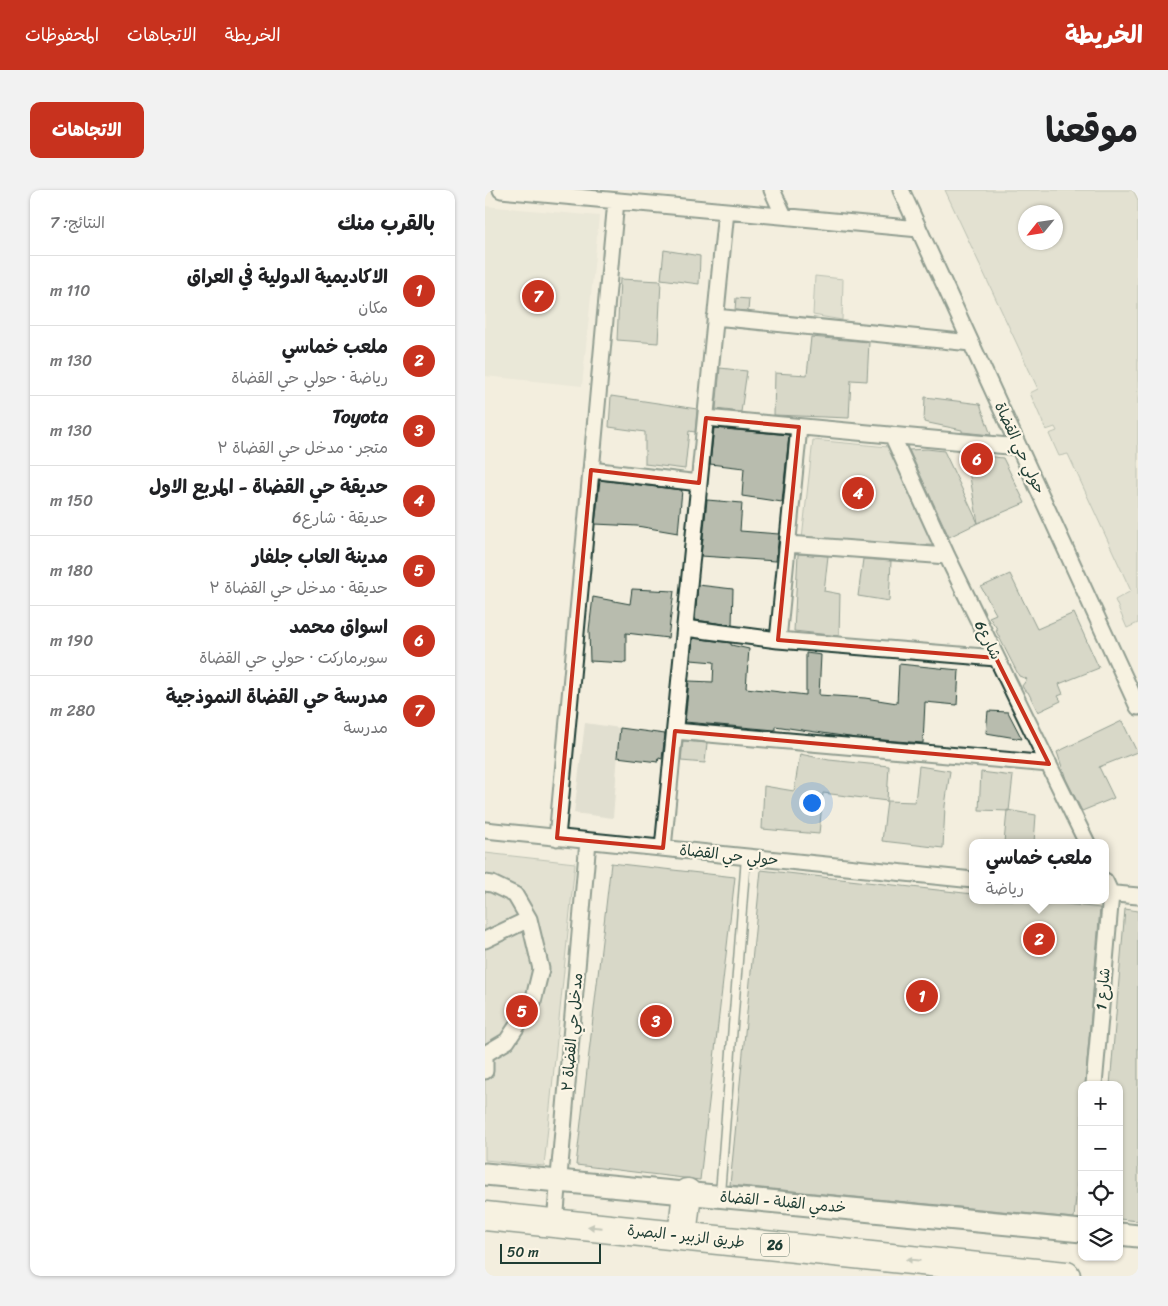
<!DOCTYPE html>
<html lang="ar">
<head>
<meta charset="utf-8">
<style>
  :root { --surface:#fff; --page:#f2f2f2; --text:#202124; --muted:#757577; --line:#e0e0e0; --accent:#c8321e }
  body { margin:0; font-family:Sriracha,"Playpen Sans Arabic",sans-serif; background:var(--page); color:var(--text); direction:rtl }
  .controls { position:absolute; right:15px; bottom:15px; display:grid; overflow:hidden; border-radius:10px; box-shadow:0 1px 4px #0004 }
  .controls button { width:45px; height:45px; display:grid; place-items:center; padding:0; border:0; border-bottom:1px solid var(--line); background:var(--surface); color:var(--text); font:25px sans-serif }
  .compass { position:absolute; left:533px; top:15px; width:45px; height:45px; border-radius:50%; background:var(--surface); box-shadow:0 1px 4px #0004; rotate:240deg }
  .scale { position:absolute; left:15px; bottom:12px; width:101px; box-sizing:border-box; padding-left:5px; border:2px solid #1f3d34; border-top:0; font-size:14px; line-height:18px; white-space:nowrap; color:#1f3d34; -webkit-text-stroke:4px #fcf5e5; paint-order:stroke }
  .you { position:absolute; left:326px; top:612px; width:18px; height:18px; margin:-12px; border:4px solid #fff; border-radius:50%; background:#1a73e8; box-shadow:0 0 0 8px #1a73e833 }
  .badge { display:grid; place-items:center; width:32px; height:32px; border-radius:50%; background:var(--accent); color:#fff; font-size:16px; font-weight:700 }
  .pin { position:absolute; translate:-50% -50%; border:2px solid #fff; box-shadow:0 1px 5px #0006 }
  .popup { position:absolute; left:484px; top:649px; width:140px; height:65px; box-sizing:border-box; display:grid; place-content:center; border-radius:10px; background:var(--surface); filter:drop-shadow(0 1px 4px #0005); font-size:16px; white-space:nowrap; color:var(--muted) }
  .popup b { font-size:19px; color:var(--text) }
  .popup::after { content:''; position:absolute; left:50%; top:100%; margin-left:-10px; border:10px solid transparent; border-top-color:var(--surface) }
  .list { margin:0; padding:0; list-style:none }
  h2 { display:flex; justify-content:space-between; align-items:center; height:65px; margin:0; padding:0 20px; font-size:21px }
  h2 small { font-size:16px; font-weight:400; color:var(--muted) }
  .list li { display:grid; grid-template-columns:32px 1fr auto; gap:15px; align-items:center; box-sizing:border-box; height:70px; padding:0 20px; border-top:1px solid var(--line) }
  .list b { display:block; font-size:19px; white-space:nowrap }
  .list p { margin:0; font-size:16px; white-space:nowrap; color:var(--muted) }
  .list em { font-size:16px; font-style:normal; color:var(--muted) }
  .icon { flex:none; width:28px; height:28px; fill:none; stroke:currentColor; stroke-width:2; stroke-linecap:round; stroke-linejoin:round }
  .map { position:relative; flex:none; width:653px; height:1086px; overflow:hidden; direction:ltr; border-radius:10px }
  header { display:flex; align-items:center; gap:30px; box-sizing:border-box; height:70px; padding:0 25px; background:var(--accent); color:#fff }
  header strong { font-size:24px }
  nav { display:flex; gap:28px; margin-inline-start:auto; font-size:18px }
  .intro { display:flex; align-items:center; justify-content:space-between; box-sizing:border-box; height:120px; padding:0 30px }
  h1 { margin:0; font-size:35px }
  .button { padding:12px 22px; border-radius:10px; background:var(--accent); color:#fff; font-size:18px; font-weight:700 }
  main { display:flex; gap:30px; padding:0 30px }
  aside { flex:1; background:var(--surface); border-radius:10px; box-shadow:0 1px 4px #0004 }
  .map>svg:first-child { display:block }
</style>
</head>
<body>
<header>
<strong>الخريطة</strong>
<nav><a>الخريطة</a><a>الاتجاهات</a><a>المحفوظات</a></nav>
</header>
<div class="intro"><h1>موقعنا</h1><a class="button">الاتجاهات</a></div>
<main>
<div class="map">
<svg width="653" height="1086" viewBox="0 0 653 1086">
  <rect width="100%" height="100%" fill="#f3eede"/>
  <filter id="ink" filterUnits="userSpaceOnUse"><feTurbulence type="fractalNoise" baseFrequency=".02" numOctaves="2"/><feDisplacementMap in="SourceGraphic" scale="10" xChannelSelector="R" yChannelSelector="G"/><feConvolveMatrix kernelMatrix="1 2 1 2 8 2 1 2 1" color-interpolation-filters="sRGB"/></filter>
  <g filter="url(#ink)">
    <!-- built -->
    <path fill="#e1dfd0" d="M0 16 114 26 97 196 0 186Z
      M100 533 135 538 128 628 89 623Z"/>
    <!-- green -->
    <path fill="#d0d1c2" stroke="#78877b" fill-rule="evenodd" d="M460 0H648L653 10V433L642 438 630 410 646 401 583 264 574 266 564 244 572 241 570 237 561 240 545 203 553 199ZM540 22H570V52H540Z
      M330 86 358 89 357 130 328 125Z
      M328 250 403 257 449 355 317 349Z
      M0 663 90 673 59 976 0 970Z"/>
    <!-- building -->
    <path fill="#b8bcae" stroke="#1f3d34" d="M179 60 215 66 214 94 176 89Z
      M135 89 176 91 173 153 132 150Z
      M251 108 264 109 263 121 250 120Z
      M326 147 384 152 382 191 366 190 364 228 289 225 290 183 322 185Z
      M235 178 262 181 256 222 231 219Z
      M126 206 212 219 210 242 204 241 200 279 160 274V242L124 237Z
      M440 207 495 214 506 245 477 242V240L439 232Z
      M229 238 304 245 297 312 257 306 259 278 225 274Z
      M442 259 459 261 493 333 464 347 424 260Z
      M481 264 518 268 540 313 493 333Z
      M115 290 197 300 193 343 152 336 110 334Z
      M222 310 257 313 255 341 294 344 291 371 216 366Z
      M313 364 343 366 339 401 355 404 354 446 309 441Z
      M378 369 406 371 404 411 373 406Z
      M525 384 552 439 589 423 614 478 574 494 578 504 573 506 576 511 553 522 543 502 540 501 537 496 542 489 534 486 511 441 513 440 504 427 511 424 496 397Z
      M213 395 248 399 247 435 210 430Z
      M147 399 189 401 183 448 141 443V473L105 471 104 440 108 407 145 414Z
      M208 448 246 453V455L264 459 261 498 321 505V463L336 465 334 505 380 508 412 513 414 474 474 480 472 515 440 512 438 553 371 548 290 536V540L200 532 204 491 228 492 229 472 206 470Z
      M503 521 523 522 537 549 501 543Z
      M637 531 652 562 614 577 629 608 597 621 581 589 572 562Z
      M135 538 180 544 177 569 174 568 173 572 132 567Z
      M198 551 222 553 220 573 196 571Z
      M315 564 344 570 404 576 402 611 338 603 334 644 277 639 279 596 309 601Z
      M434 576 465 581 460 616 458 658 397 651 402 611 430 612Z
      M496 582 528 586 524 621 494 620Z
      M522 620 551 625 549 653H519Z
      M126 673 250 687 215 990 91 975Z
      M276 680 488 704V710H548L615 718 600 895H597V943L589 1028 245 995Z
      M640 719 653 721V1031L634 1029V895H625Z"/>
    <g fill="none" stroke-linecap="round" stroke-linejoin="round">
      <!-- lane casing -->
      <g stroke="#1f3d34" stroke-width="11">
        <path id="lane" d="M235 1004 261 667"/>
      </g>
      <!-- street casing -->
      <g stroke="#1f3d34" stroke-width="19">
        <path id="street" d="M16 0 434 39
          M287 0 299 26
          M416 0 653 517
          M230 127 486 153
          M221 228 534 257
          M407 245 462 366 602 653
          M106 280 214 293
          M303 354 462 366
          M200 438 293 450 511 468
          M293 450 314 237
          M190 541 564 574
          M0 640 488 690
          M72 648 131 11
          M178 658 241 21
          M0 693 7 694 30 705 44 729 56 779 48 812 22 851 0 864
          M620 703 653 706
          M0 750 44 729
          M0 867V881
          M609 895 626 704 620 691
          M70 1033 103 651"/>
      </g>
      <!-- secondary casing -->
      <g stroke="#1f3d34" stroke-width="25">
        <path id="secondary" d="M0 984 597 1041
          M634 1044 653 1046"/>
      </g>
      <!-- highway casing -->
      <g stroke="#1f3d34" stroke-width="31">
        <path id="highway" d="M0 1026 581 1086
          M197 1046 202 1003"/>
      </g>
      <!-- lane -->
      <use href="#lane" stroke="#fcf5e5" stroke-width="8"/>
      <!-- street -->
      <use href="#street" stroke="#fcf5e5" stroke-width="15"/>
      <!-- secondary -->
      <use href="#secondary" stroke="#fcf5e5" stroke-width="21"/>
      <!-- highway -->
      <use href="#highway" stroke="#fcf5e5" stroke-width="28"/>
    </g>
    <!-- one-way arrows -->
    <defs><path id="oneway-solid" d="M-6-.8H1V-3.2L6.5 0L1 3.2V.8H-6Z" transform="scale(1.25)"/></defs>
    <g fill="#8e998c">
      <use href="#oneway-solid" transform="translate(110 1037) rotate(-175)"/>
      <use href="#oneway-solid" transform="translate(428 1070) rotate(-174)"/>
    </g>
  </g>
  <!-- marked area -->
  <path d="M0 0H653V1086H0ZM221 228 314 237 293 450 511 468 564 574 190 541 178 658 72 648 106 280 214 293Z" fill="#f3eede" fill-opacity=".55" fill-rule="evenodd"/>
  <path fill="none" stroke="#c8321e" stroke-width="4" stroke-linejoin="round" d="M221 228 314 237 293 450 511 468 564 574 190 541 178 658 72 648 106 280 214 293Z"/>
  <g text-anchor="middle" stroke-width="4.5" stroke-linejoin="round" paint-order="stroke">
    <!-- shield labels -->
    <rect fill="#fcf5e5" stroke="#617469" stroke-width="1" x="276" y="1043.5" width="28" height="23" rx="4"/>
    <g font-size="14" font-weight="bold" fill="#1f3d34">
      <text x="290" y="1060">26</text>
    </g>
    <!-- street labels -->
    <g font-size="15" fill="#1f3d34" stroke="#fcf5e5">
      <text transform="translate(535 258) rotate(65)" y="5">حولي حي القضاة</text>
      <text transform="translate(503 450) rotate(64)" y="5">شارع6</text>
      <text transform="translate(244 665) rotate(6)" y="5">حولي حي القضاة</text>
      <text transform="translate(618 799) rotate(-85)" y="5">شارع 1</text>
      <text transform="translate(87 842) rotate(-85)" y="5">مدخل حي القضاة ٣</text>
      <text transform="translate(298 1012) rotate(5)" y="5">خدمي القبلة - القضاة</text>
      <text transform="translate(201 1046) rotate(6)" y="5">طريق الزبير - البصرة</text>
    </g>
  </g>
</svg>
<div class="controls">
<button>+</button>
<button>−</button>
<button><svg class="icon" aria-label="locate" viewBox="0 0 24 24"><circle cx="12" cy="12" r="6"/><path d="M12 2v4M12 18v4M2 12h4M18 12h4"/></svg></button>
<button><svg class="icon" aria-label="layers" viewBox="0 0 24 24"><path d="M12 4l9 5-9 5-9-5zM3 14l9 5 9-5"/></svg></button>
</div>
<svg class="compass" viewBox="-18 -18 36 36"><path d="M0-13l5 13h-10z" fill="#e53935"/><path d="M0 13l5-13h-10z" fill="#757577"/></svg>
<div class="scale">50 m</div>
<div class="you"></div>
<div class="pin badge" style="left:437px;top:806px">1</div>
<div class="pin badge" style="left:554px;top:749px">2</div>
<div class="popup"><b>ملعب خماسي</b>رياضة</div>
<div class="pin badge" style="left:171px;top:831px">3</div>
<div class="pin badge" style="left:373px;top:303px">4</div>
<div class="pin badge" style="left:37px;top:821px">5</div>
<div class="pin badge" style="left:492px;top:269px">6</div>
<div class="pin badge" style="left:53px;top:106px">7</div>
</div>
<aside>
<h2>بالقرب منك<small>النتائج: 7</small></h2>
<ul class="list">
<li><span class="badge">1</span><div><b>الاكاديمية الدولية في العراق</b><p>مكان</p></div><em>110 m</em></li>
<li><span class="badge">2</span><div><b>ملعب خماسي</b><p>رياضة · حولي حي القضاة</p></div><em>130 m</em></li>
<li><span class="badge">3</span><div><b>Toyota</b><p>متجر · مدخل حي القضاة ٣</p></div><em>130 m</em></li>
<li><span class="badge">4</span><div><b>حديقة حي القضاة - المربع الاول</b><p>حديقة · شارع6</p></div><em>150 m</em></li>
<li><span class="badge">5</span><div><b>مدينة العاب جلفار</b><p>حديقة · مدخل حي القضاة ٣</p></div><em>180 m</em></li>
<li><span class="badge">6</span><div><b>اسواق محمد</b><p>سوبرماركت · حولي حي القضاة</p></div><em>190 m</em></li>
<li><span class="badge">7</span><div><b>مدرسة حي القضاة النموذجية</b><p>مدرسة</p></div><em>280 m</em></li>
</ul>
</aside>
</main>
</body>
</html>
